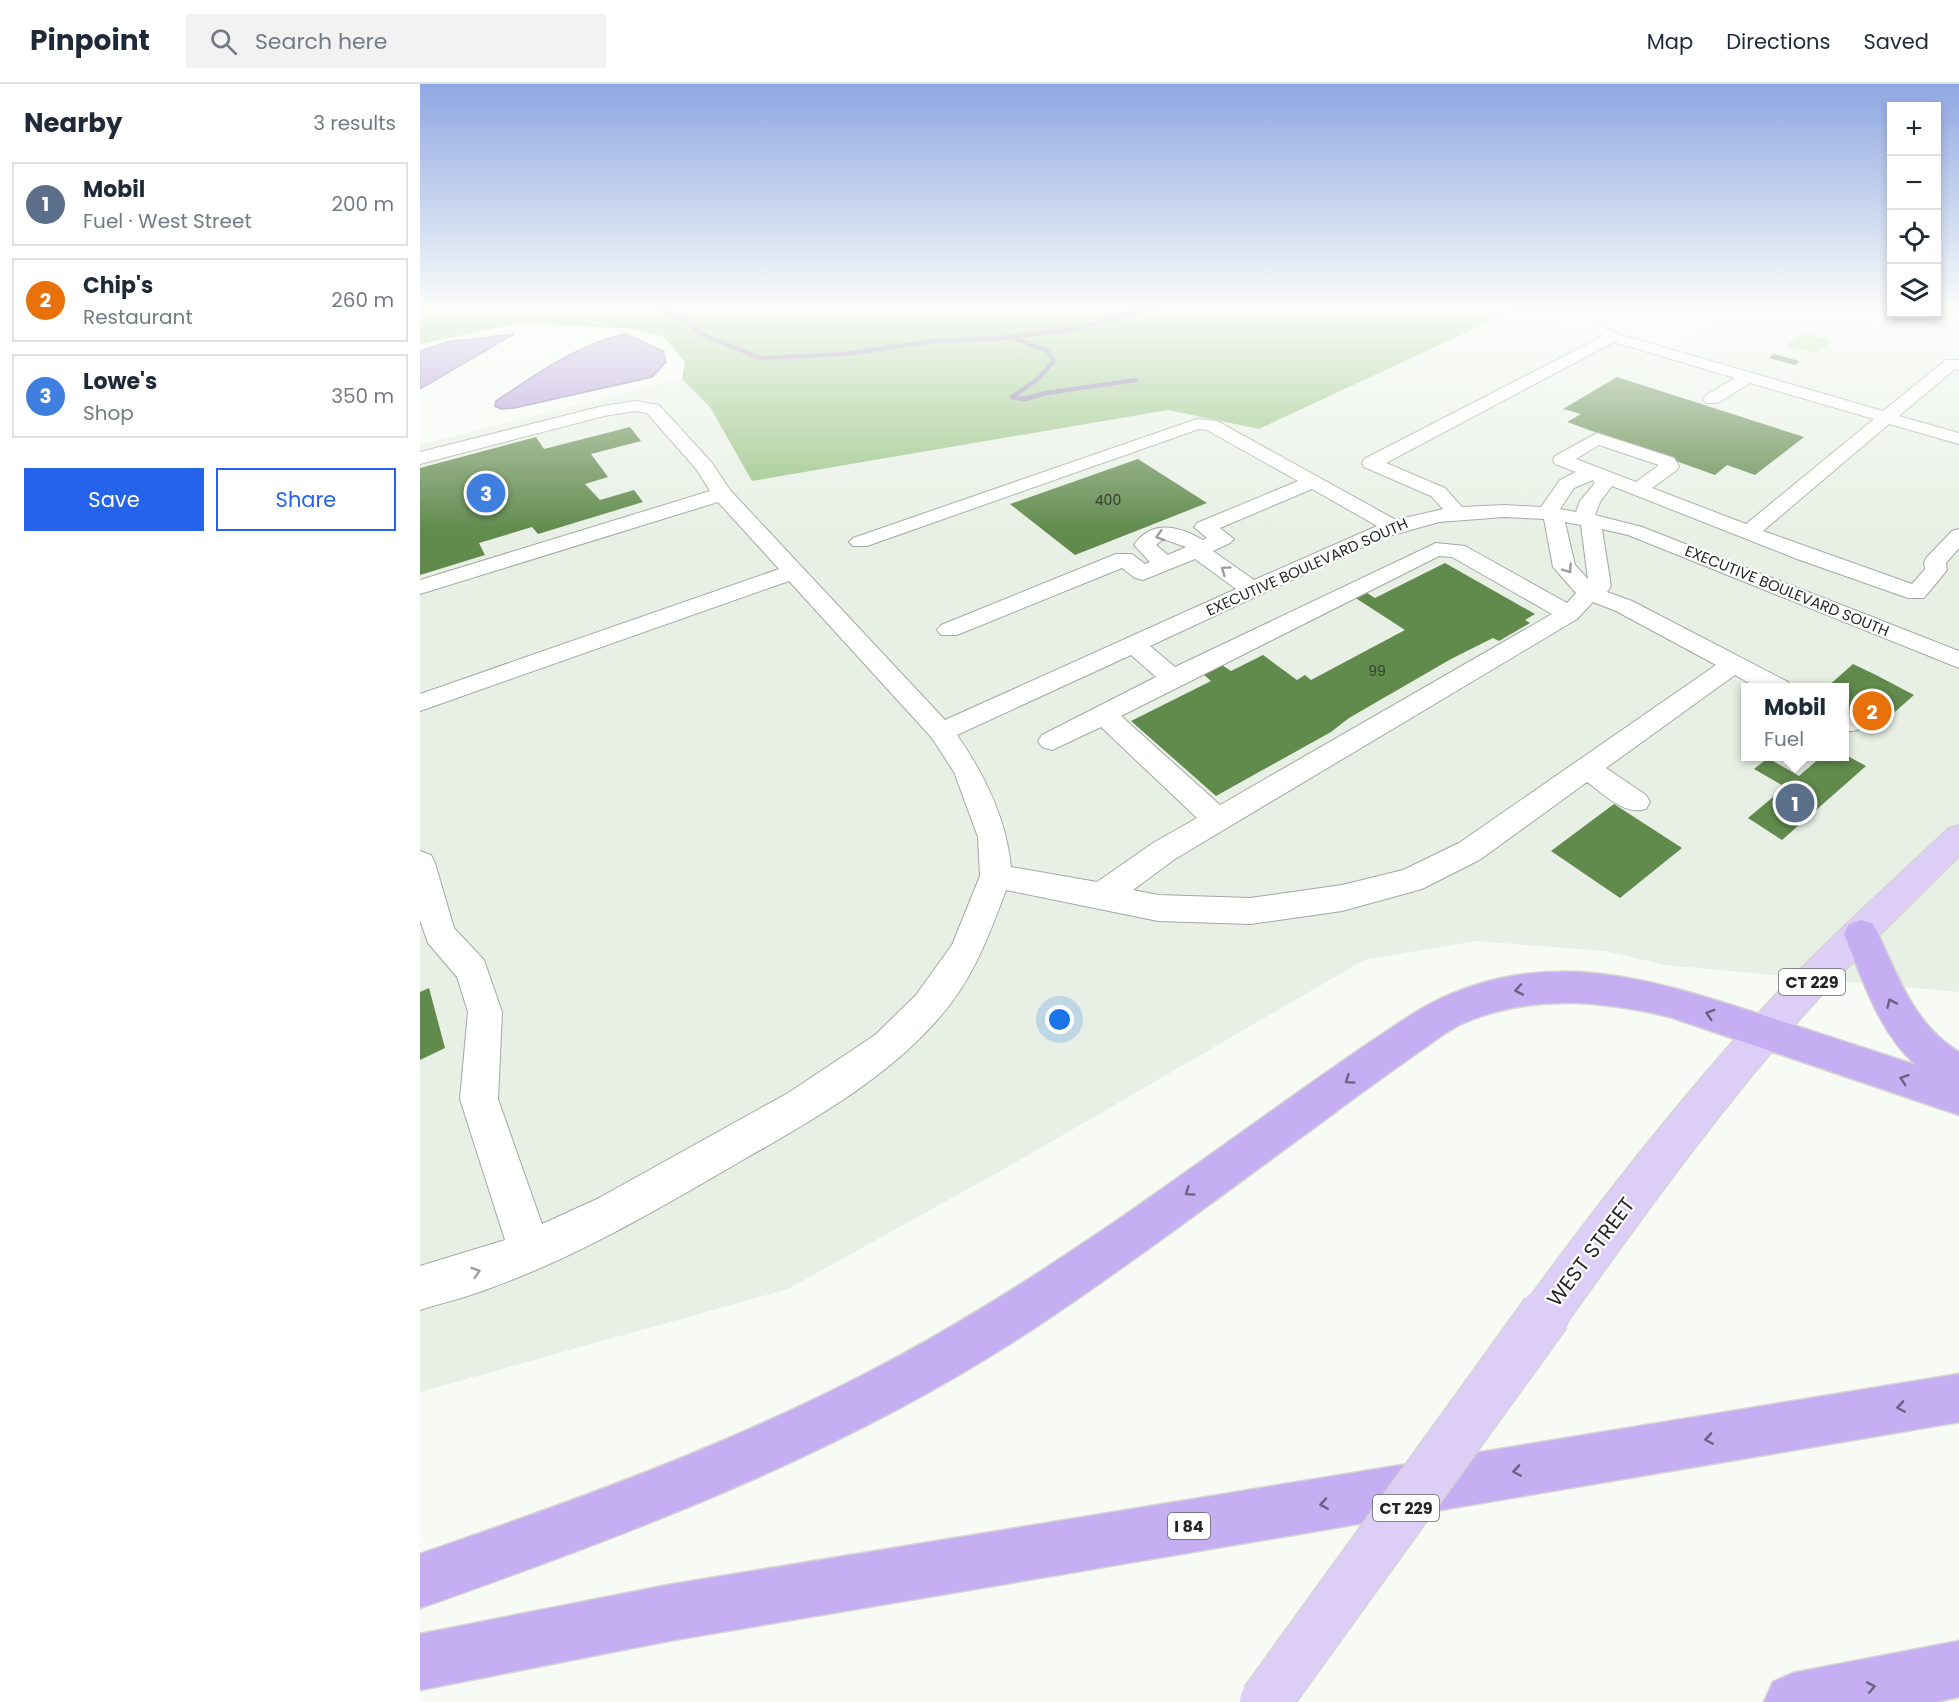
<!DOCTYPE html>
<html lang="en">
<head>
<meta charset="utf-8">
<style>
  :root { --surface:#fff; --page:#f2f2f3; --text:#1f2937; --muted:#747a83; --line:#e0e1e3; --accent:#2563eb }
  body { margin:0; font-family:Poppins,sans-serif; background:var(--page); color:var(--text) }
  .controls { position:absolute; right:18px; top:18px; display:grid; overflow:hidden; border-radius:0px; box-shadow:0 3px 9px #0003 }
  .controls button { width:54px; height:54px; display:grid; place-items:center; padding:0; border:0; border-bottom:2px solid var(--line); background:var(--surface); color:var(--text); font:30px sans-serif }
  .you { position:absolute; left:640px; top:936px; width:21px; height:21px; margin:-15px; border:4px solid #fff; border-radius:50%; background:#1a73e8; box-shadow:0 0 0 9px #1a73e833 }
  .badge { display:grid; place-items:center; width:39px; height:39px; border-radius:50%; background:var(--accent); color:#fff; font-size:20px; font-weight:700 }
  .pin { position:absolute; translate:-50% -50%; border:3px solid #fff; box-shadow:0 2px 6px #0006 }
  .popup { position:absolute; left:1321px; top:599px; width:108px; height:78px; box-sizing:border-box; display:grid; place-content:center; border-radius:0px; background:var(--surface); filter:drop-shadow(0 2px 4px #0005); font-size:20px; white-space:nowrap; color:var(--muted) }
  .popup b { font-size:22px; color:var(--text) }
  .popup::after { content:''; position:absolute; left:50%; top:100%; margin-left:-12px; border:12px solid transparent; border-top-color:var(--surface) }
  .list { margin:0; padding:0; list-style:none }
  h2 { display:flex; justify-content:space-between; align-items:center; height:78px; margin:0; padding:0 24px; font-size:26px }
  h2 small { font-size:20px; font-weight:400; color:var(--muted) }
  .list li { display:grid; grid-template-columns:39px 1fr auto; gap:18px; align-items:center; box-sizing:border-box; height:84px; margin:0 12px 12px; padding:0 12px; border:2px solid var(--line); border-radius:0px }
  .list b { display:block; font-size:22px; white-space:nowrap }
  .list p { margin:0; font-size:20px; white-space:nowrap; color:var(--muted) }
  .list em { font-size:20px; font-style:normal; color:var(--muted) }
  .actions { display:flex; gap:12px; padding:18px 24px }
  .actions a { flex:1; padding:14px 0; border:2px solid var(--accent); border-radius:0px; text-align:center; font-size:21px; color:var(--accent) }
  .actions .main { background:var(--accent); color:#fff }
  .icon { flex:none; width:33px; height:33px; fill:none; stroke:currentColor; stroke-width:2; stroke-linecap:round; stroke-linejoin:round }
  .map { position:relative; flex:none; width:1539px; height:1618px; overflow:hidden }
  header { display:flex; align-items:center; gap:36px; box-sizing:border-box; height:84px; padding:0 30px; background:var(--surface); border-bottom:2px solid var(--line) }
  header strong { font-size:28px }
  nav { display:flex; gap:33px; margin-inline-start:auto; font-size:21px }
  .search { width:420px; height:54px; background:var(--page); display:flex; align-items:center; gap:15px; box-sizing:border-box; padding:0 21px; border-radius:0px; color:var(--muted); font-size:22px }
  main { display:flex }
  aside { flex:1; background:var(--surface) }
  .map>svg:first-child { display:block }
</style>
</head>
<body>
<header>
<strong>Pinpoint</strong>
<div class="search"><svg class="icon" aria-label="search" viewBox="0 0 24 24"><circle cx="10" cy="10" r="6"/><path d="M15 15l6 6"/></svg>Search here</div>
<nav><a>Map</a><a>Directions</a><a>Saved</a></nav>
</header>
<main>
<aside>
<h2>Nearby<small>3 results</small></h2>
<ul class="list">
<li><span class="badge" style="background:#5c6f8a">1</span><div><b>Mobil</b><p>Fuel · West Street</p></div><em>200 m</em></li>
<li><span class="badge" style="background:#e8710a">2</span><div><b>Chip's</b><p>Restaurant</p></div><em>260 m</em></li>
<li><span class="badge" style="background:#3f7fe0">3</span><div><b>Lowe's</b><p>Shop</p></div><em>350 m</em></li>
</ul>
<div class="actions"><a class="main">Save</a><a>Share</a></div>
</aside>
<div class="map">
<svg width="1539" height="1618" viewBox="0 0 1539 1618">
  <rect width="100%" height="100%" fill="#f7faf5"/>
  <!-- built -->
  <path fill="#e8f0e5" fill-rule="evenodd" d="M1327 222H1372L1503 254 1539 227V908L1245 881 1185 867 1056 857 944 876 593 1080 368 1205 0 1308V361L262 295 290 323 332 397 748 326 839 345 1090 228 1160 248 1254 262ZM1326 604H1424V672H1326Z"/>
  <!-- green -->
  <path fill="#afdb9a" d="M1385 249 1413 257 1395 269 1366 261Z"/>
  <!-- forest -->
  <path fill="#97c383" d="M0 222H516L547 227 583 222H1110L1090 228 839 345 748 326 332 397 290 323 262 295 265 278 244 253 215 245 100 239 0 260Z"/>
  <!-- water -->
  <path fill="#ab94d8" stroke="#8373a2" stroke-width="1.5" d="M94 250 0 305V267L27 258Z
    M206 250 243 267 246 278 232 293 94 324 81 325 75 322 76 317C113 292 162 258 206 250Z"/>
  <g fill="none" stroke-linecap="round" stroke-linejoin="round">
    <!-- stream -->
    <path stroke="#8373a2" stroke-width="4.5" d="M232 222 260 233 281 250 340 274 426 270 514 257 583 254 647 246 744 222
      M591 253 628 267 634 277 619 294 592 313 605 315 626 309 716 296"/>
  </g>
  <!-- building -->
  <path fill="#618a4d" d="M1354 270 1379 277 1375 281 1349 274Z
    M1197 293 1384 353 1335 391 1307 381 1295 391 1147 338 1161 330 1143 325Z
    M210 343 221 357 171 370 188 393 165 400 180 416 214 406 223 418 118 450 112 443 59 459 65 471 0 491V384L116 353 124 365Z
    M718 375 787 419 655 471 590 420Z
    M1025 479 1115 530 1105 536 1110 539 1079 557 1073 554 1031 575 929 634 911 648 796 712 711 637 791 597 783 590 802 581 811 587 843 571 877 596 885 591 891 596 985 546 934 513 944 507 955 514Z
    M1433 580 1456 591 1494 611 1458 643 1424 626V604H1406Z
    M1424 670 1446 682 1362 756 1328 734 1365 703 1334 685 1348 674 1379 692 1402 672H1424Z
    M1194 720 1262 764 1200 814 1131 767Z
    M9 904 25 964 0 976V908Z"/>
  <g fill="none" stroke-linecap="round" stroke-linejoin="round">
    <!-- minor casing -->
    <g stroke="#a4a7a3" stroke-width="2">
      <path id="minor" d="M1181 240 1198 250 1463 327 1526 276H1539V286L1535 285 1479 332 1539 349V360L1469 340 1343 447 1492 500 1505 485 1504 478 1507 473 1532 447 1539 445V464L1526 479 1527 486 1504 514H1488L1377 475 1192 402 1180 418 1175 431 1222 443 1539 567V584L1208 451 1182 445 1191 502 1187 508 1212 517 1368 598 1371 604H1338L1315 591 1186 684 1226 711 1230 718 1226 725C1204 732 1184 710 1167 698L1061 775 1002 805 922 827 830 840 738 837 586 806C569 852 552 897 519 934 465 996 391 1037 321 1077 238 1125 156 1174 65 1206 44 1214 22 1219 0 1226V1182L85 1156 40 1015 48 928 37 893 8 859 0 836V767L11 771 15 779 34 844 64 876 82 928 78 1015 122 1140 177 1115 368 1009 455 951 496 911 532 861 560 792 558 753 534 688 512 654 369 497 0 627V610L359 485 298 418 0 510V496L290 407 277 386 227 329 215 327 184 332 0 380V368L183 322 215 317 239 321 292 379 310 406 525 636 816 505 775 475 723 496 715 494 702 484 537 551H521L517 546 521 541 696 470H712L725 480 730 478 714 461C732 435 759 442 783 456L787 454 774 443 777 439 878 397 787 346 779 345 447 462H433L429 458 433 454 777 335 797 337 976 436 1023 425 1011 412 944 383 942 379 944 375 1183 252 1174 244ZM1194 258 1315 294 1286 311 1283 315 1286 319H1298L1330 299 1454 335 1326 440 1232 404 1257 386 1259 382 1254 374 1177 349 1135 372 1133 376 1135 380 1156 388 1140 396 1121 423 1084 421 1042 423 1025 404 966 379ZM1179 361 1239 381 1216 398 1156 375ZM1173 396 1175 399 1160 417 1156 428 1140 425 1154 404ZM892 405 957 442 834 496 793 467 810 459 814 455 800 444ZM1084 433 1124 435 1133 483 1156 509 1147 519 1045 462 1016 459 755 583 730 562 962 454 1019 438ZM1145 438 1161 441 1168 495 1155 481ZM743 455 766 463 748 471 736 461ZM1019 472 1032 473 1132 530 800 721 701 632ZM1173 518 1196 527 1296 581 1039 759 983 786 922 801 830 814 738 811 713 806 755 775 1157 535ZM711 571 736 593 622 651 618 657 622 663 632 666 681 643 777 734 733 759 677 798 591 783C586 734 565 691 537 651Z
        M1424 629 1438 634 1442 640 1438 646 1424 648Z"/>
    </g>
    <!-- major casing -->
    <g stroke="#d3d4d3" stroke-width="3">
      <path id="major" d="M1539 741V772C1484 827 1428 880 1377 938 1292 1035 1217 1140 1142 1245L1126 1252 1110 1245 1103 1229 1110 1213C1186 1110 1264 1009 1351 916 1407 856 1469 801 1528 745Z"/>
    </g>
    <!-- highway casing -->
    <g stroke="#d3d4d3" stroke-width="3">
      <path id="highway" d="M1441 836 1453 840C1477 887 1491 939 1539 968V1031L1250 933C1178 916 1110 910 1041 940 1027 947 1013 958 1000 967 967 990 934 1014 902 1038 810 1105 719 1174 625 1237 434 1366 216 1448 0 1524V1470C180 1408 360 1343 525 1246 673 1161 808 1055 949 959 969 946 989 931 1010 920 1122 862 1225 893 1336 929 1390 946 1443 964 1496 981 1458 947 1443 896 1424 850L1429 840Z
        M1539 1290V1338L248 1557 0 1606V1550L248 1501Z
        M1539 1557V1613L1516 1618H1344L1353 1598 1373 1589Z"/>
    </g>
    <!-- minor -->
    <use href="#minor" fill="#fff" fill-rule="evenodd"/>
    <!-- major -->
    <use href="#major" fill="#dccef7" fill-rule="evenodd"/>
    <!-- highway -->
    <use href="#highway" fill="#c5aef2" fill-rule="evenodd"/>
    <!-- major-bridge casing -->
    <g stroke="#d3d4d3" stroke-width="53" stroke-linecap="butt">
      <path id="major-bridge" d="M845 1618 1126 1229"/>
    </g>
    <!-- major-bridge -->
    <use href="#major-bridge" stroke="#dccef7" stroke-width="50"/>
  </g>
  <!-- one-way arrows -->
  <defs><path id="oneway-chevron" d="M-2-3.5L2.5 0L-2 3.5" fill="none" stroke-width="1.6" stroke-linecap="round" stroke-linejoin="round" transform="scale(1.5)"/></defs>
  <g stroke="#9d9d9c">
    <use href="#oneway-chevron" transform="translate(740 452) rotate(164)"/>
    <use href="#oneway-chevron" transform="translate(1148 485) rotate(55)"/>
    <use href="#oneway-chevron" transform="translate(805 486) rotate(-145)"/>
    <use href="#oneway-chevron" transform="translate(56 1188) rotate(-17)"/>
  </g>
  <g stroke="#6d6381">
    <use href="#oneway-chevron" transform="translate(1099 906) rotate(170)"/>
    <use href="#oneway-chevron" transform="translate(1471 919) rotate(-114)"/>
    <use href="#oneway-chevron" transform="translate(1290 930) rotate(-162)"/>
    <use href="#oneway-chevron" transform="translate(1484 995) rotate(-161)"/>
    <use href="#oneway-chevron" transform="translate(929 996) rotate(145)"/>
    <use href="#oneway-chevron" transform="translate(769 1108) rotate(145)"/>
    <use href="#oneway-chevron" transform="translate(1481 1323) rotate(171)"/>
    <use href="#oneway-chevron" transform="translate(1289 1355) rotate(171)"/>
    <use href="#oneway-chevron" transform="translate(1097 1387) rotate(171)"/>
    <use href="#oneway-chevron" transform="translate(904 1420) rotate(171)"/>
    <use href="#oneway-chevron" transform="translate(1451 1603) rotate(-11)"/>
  </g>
  <!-- sky -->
  <linearGradient id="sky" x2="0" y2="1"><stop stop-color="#8fa7e2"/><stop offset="0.5" stop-color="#fbfdfa"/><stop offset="1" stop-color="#fbfdfa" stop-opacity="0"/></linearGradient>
  <rect width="1539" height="448" fill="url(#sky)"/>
  <g text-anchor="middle" stroke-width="4.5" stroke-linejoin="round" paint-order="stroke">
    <!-- far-number labels -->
    <g font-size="14" fill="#343f2e">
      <text x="688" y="421">400</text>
      <text x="957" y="592">99</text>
    </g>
    <!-- far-street labels -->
    <g font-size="15" fill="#252624" stroke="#fff">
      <text transform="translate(887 483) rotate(-24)" y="5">EXECUTIVE BOULEVARD SOUTH</text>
      <text transform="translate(1367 507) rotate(22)" y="5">EXECUTIVE BOULEVARD SOUTH</text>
    </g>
    <!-- shield labels -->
    <g fill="#fff" stroke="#666766" stroke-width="1.5">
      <rect x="1359" y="885" width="66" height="26" rx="4.5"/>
      <rect x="953" y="1411" width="66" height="26" rx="4.5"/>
      <rect x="748" y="1429" width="42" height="26" rx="4.5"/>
    </g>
    <g font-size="16" font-weight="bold" fill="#252624">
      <text x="1392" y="904">CT 229</text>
      <text x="986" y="1430">CT 229</text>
      <text x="769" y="1448">I 84</text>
    </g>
    <!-- near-street labels -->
    <g font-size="21" fill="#252624" stroke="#fff">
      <text transform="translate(1171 1168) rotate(-53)" y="7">WEST STREET</text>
    </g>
  </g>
</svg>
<div class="controls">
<button>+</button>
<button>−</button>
<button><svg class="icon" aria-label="locate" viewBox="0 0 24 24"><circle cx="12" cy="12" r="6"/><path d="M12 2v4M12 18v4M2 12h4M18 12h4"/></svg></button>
<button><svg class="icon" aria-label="layers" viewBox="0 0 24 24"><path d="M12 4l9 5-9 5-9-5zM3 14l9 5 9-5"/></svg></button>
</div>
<div class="you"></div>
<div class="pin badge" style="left:1375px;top:719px;background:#5c6f8a">1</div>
<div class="popup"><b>Mobil</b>Fuel</div>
<div class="pin badge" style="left:1452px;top:627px;background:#e8710a">2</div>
<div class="pin badge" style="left:66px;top:409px;background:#3f7fe0">3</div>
</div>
</main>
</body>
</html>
